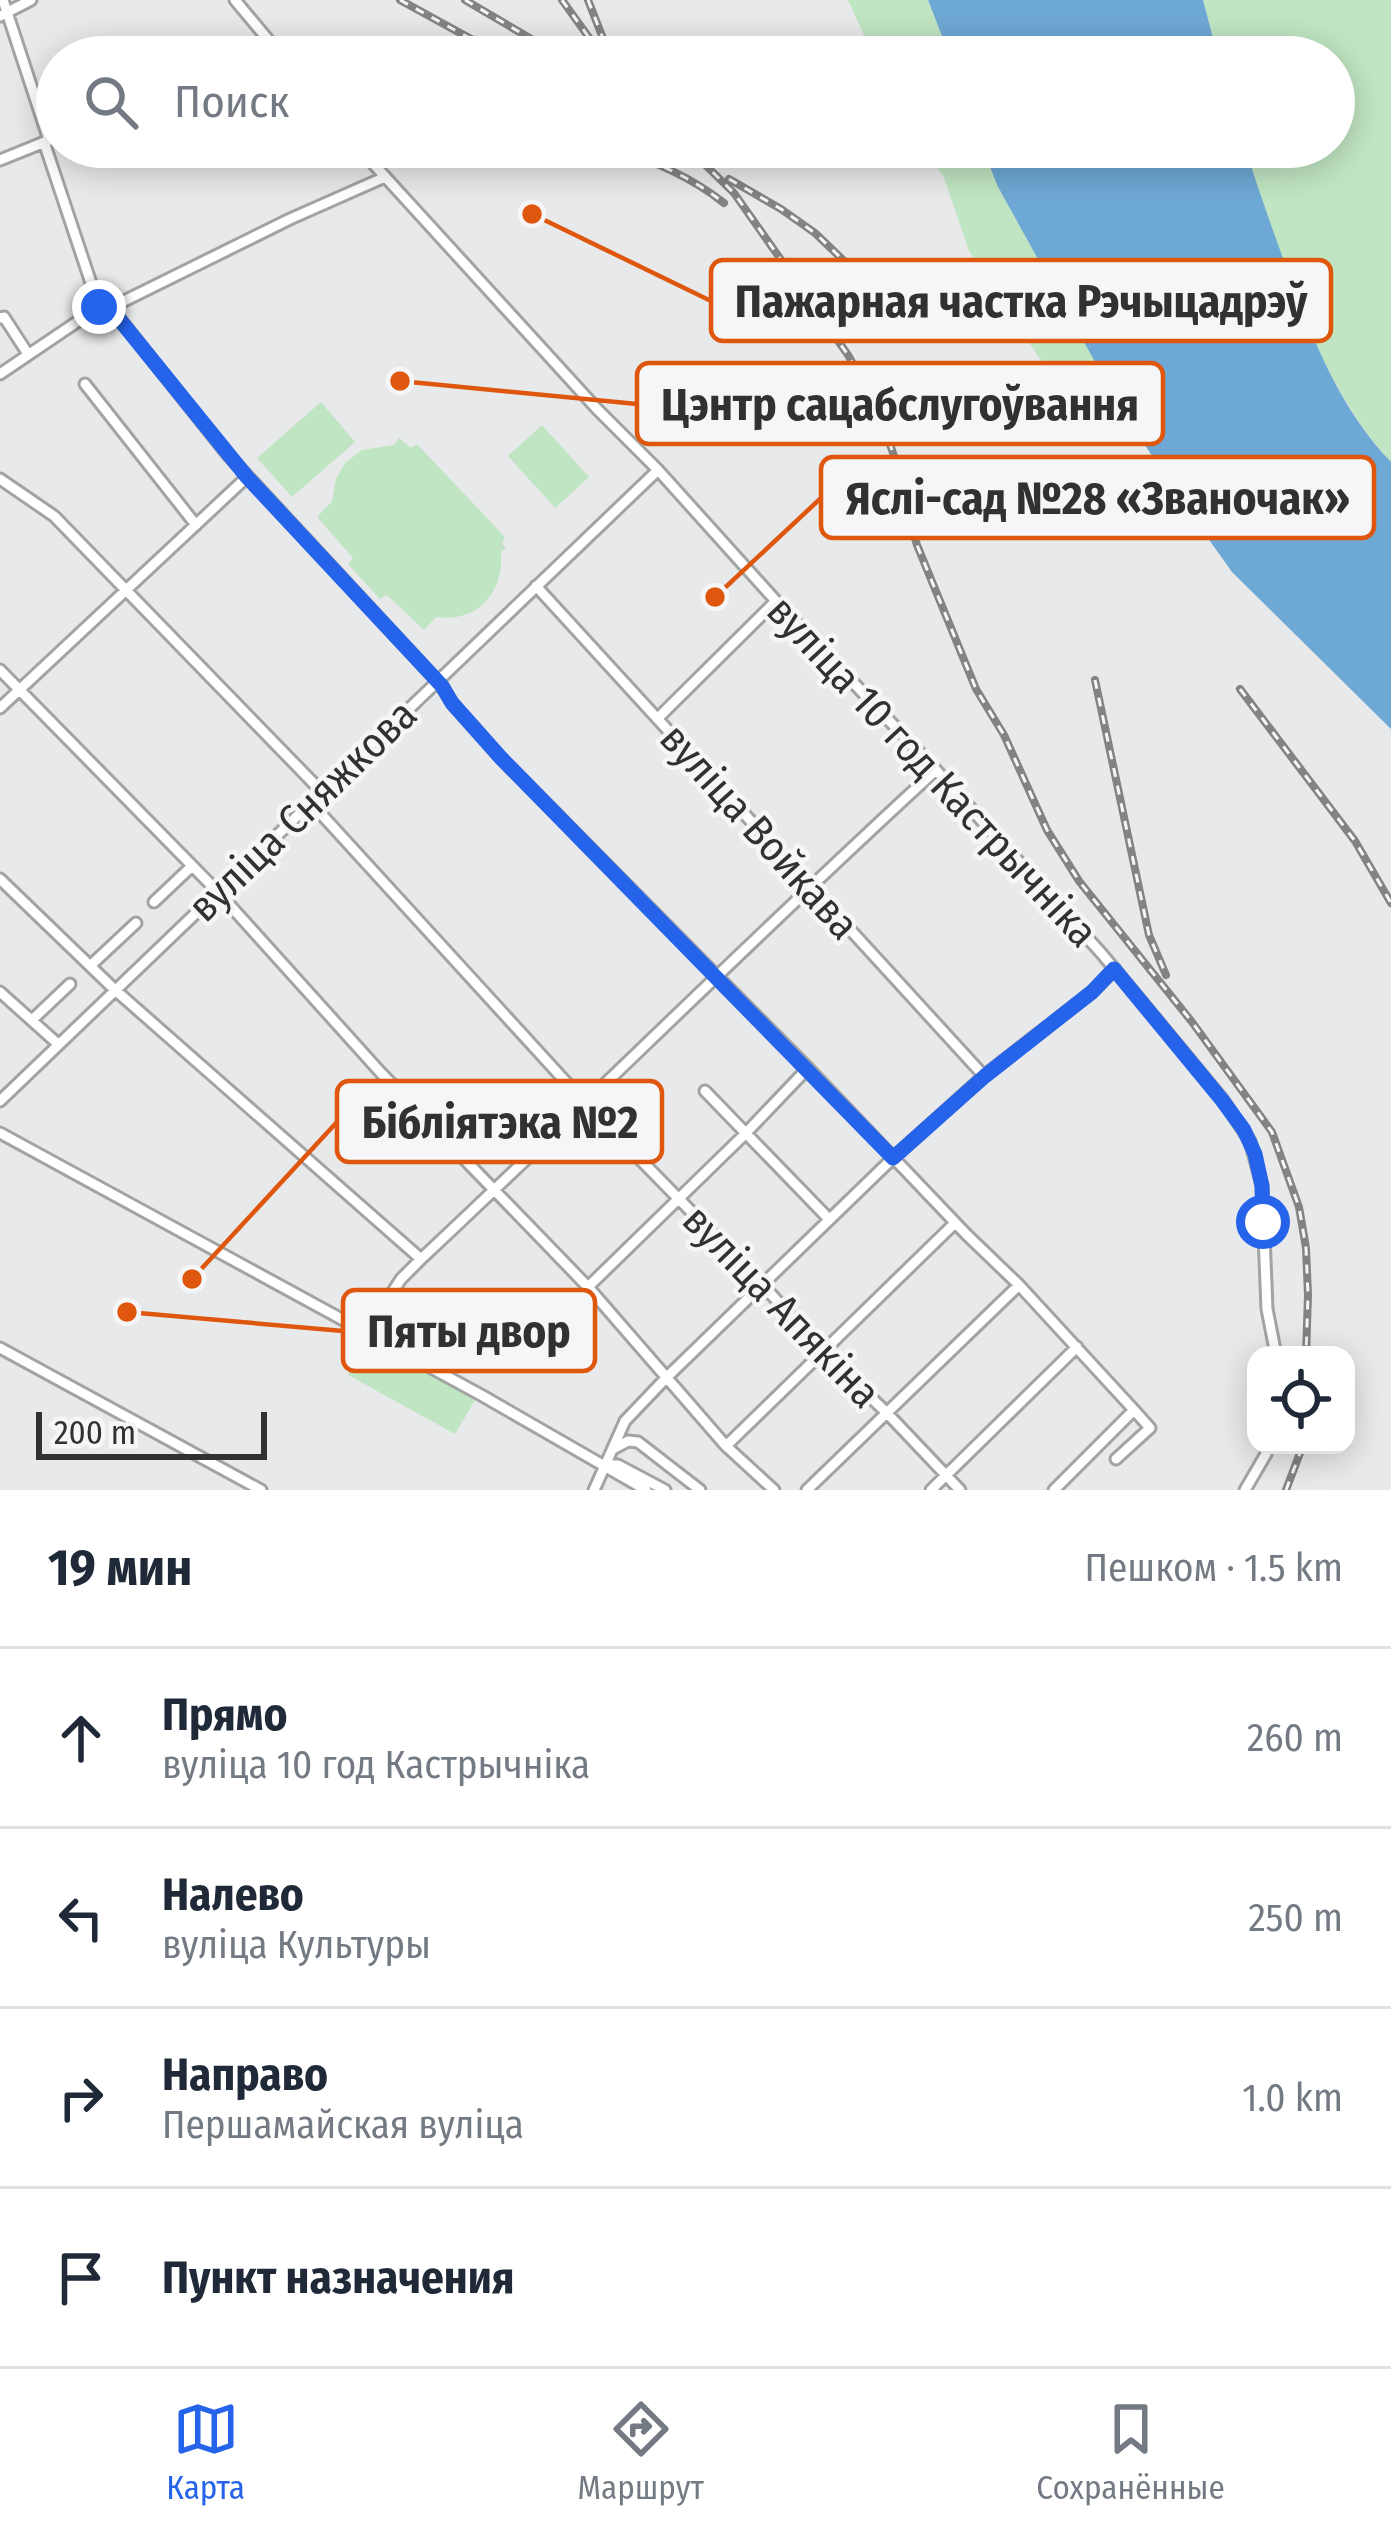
<!DOCTYPE html>
<html lang="ru">
<head>
<meta charset="utf-8">
<style>
  :root { --surface:#fff; --page:#f2f2f3; --text:#1f2937; --muted:#747a83; --line:#e0e1e3; --accent:#2563eb }
  body { margin:0; font-family:"Fira Sans Condensed",sans-serif; background:var(--page); color:var(--text) }
  .controls { position:absolute; right:36px; bottom:36px; display:grid; overflow:hidden; border-radius:24px; box-shadow:0 6px 30px #0003 }
  .controls button { width:108px; height:108px; display:grid; place-items:center; padding:0; border:0; border-bottom:3px solid var(--line); background:var(--surface); color:var(--text); font:60px sans-serif }
  .scale { position:absolute; left:36px; bottom:30px; width:231px; box-sizing:border-box; padding-left:12px; border:6px solid #303131; border-top:0; font-size:33px; line-height:42px; white-space:nowrap; color:#303131; -webkit-text-stroke:9px #f5f6f7; paint-order:stroke }
  .stop { position:absolute; width:36px; height:36px; margin:-27px; border:9px solid #2563eb; border-radius:50%; background:#fff }
  .stop.end { background:#2563eb; border-color:#fff; box-shadow:0 3px 12px #0008 }
  .list { margin:0; padding:0; list-style:none }
  h2 { display:flex; justify-content:space-between; align-items:center; height:156px; margin:0; padding:0 48px; font-size:51px }
  h2 small { font-size:39px; font-weight:400; color:var(--muted) }
  .list li { display:grid; grid-template-columns:78px 1fr auto; gap:36px; align-items:center; box-sizing:border-box; height:180px; padding:0 48px; border-top:3px solid var(--line) }
  .list b { display:block; font-size:45px; white-space:nowrap }
  .list p { margin:0; font-size:39px; white-space:nowrap; color:var(--muted) }
  .list em { font-size:39px; font-style:normal; color:var(--muted) }
  .icon { flex:none; width:66px; height:66px; fill:none; stroke:currentColor; stroke-width:2; stroke-linecap:round; stroke-linejoin:round }
  .map { position:relative; flex:none; width:1391px; height:1490px; overflow:hidden }
  .search { position:absolute; background:var(--surface); box-shadow:0 6px 30px #0003; left:36px; right:36px; top:36px; height:132px; display:flex; align-items:center; gap:30px; box-sizing:border-box; padding:0 42px; border-radius:66px; color:var(--muted); font-size:45px }
  .sheet { height:876px; background:var(--surface) }
  nav { display:flex; justify-content:space-around; align-items:center; box-sizing:border-box; height:168px; border-top:3px solid var(--line); background:var(--surface); font-size:33px; color:var(--muted) }
  nav a { display:grid; justify-items:center; gap:6px }
  nav .on { color:var(--accent) }
  .map>svg:first-child { display:block }
</style>
</head>
<body>
<div class="map">
<svg width="1391" height="1490" viewBox="0 0 1391 1490">
  <rect width="100%" height="100%" fill="#e8e9ea"/>
  <!-- green -->
  <path fill="#c0e5c2" d="M848 0H928L950 57H874Z
    M1203 0H1391V462C1319 386 1275 247 1245 147H1334V57H1218Z
    M920 147H982L998 187 1102 374 1064 396 969 251 943 175Z
    M321 402 355 442 292 497 257 458Z
    M542 425 589 477 555 508 508 456Z
    M399 438 411 448 417 444 505 537 502 543 506 549 501 551C504 592 479 623 436 617L424 630 387 595 380 599 348 564 353 558 317 517 332 501 336 479 345 463 362 450 394 445Z
    M368 1336 478 1395 455 1434 348 1375Z"/>
  <!-- water -->
  <path fill="#6ea8d4" d="M928 0H1203L1218 57H950Z
    M982 147H1245C1258 189 1273 231 1288 272 1313 340 1340 409 1391 462V729L1232 572 1175 492 1115 398 998 187Z"/>
  <g fill="none" stroke-linecap="round" stroke-linejoin="round">
    <!-- minor casing -->
    <g stroke="#a2a3a3" stroke-width="15">
      <path id="minor" d="M3 0 49 140
        M235 0 270 42 279 57
        M0 16 31 0
        M246 57 270 42
        M44 142 99 307 115 313 228 455 442 686 452 703 501 758 808 1068 967 1235 1019 1285 1134 1410 1150 1428 1116 1459
        M358 147 597 409 658 470 776 601 936 770 1102 954 1223 1100 1250 1141 1262 1185 1267 1309 1276 1355
        M0 160 57 137
        M0 318 4 317 28 354
        M0 374 99 307 116 305 290 219 385 177
        M85 384 196 525
        M0 479 54 516 323 793
        M536 586 984 1076
        M0 670 218 892 381 1073 588 1287 726 1446 774 1490
        M0 708 247 477
        M658 718 776 601
        M312 804 586 1104 762 1284 823 1352 886 1412 960 1490
        M0 879 114 989 421 1259
        M154 902 192 866
        M90 966 136 923
        M0 992 58 1044
        M32 1020 70 984
        M705 1091 828 1218
        M0 1101 658 470
        M0 1133 481 1395 646 1490
        M588 1287 745 1134 808 1068
        M366 1333 401 1279 421 1259C594 1097 761 930 936 770
        M0 1348 261 1490
        M726 1446 955 1223
        M613 1449 628 1441 638 1442 700 1490
        M605 1465H618L665 1490
        M594 1490 625 1421 666 1378 893 1158 984 1076 1092 992 1115 969
        M807 1490 1019 1285
        M931 1490 1077 1347
        M1054 1490 1134 1410
        M1245 1490 1266 1454 1268 1445"/>
    </g>
    <!-- minor -->
    <use href="#minor" stroke="#fff" stroke-width="9"/>
    <!-- rail casing -->
    <g stroke="#828383" stroke-width="8">
      <path id="rail" d="M400 0 504 57
        M465 0 562 57
        M562 0 603 57
        M588 0 604 41
        M396 43 420 57
        M614 147C654 162 690 176 724 203
        M687 147 734 193 848 355 876 404 901 476 907 511 917 545 976 689 1004 735 1047 830 1079 881 1192 1022 1272 1132 1299 1207 1306 1248 1308 1295 1306 1355
        M729 179 781 209 815 233 867 283
        M1095 680 1149 935 1166 975
        M1240 689 1355 841 1391 903
        M1286 1490 1303 1445"/>
    </g>
    <!-- rail -->
    <use href="#rail" stroke="#f5f6f7" stroke-width="3" stroke-dasharray="9" stroke-linecap="butt"/>
  </g>
  <g fill="none" stroke-linecap="round" stroke-linejoin="round">
    <!-- route -->
    <path stroke="#2563eb" stroke-width="15" d="M99 307 115 314 247 477 442 686 452 703 501 758 893 1158 985 1076 1092 992 1114 969 1222 1100 1244 1130 1255 1154 1262 1186 1263 1222"/>
  </g>
  <g text-anchor="middle" stroke-width="9" stroke-linejoin="round" paint-order="stroke">
    <!-- street labels -->
    <g font-size="42" fill="#303131" stroke="#f5f6f7">
      <text transform="translate(933 771) rotate(47)" y="15">вуліца 10 год Кастрычніка</text>
      <text transform="translate(302 810) rotate(-44)" y="15">вуліца Сняжкова</text>
      <text transform="translate(760 831) rotate(48)" y="15">вуліца Войкава</text>
      <text transform="translate(782 1306) rotate(46)" y="15">вуліца Апякіна</text>
    </g>
  </g>
  <!-- callouts -->
  <path fill="none" stroke="#df570e" stroke-width="4.5" d="M532 214L711 301M400 381L637 404M715 597L821 498M192 1279L337 1122M127 1312L343 1331"/>
  <g fill="#df570e" stroke="#f5f6f7" stroke-width="4.5">
    <circle cx="532" cy="214" r="12"/>
    <circle cx="400" cy="381" r="12"/>
    <circle cx="715" cy="597" r="12"/>
    <circle cx="192" cy="1279" r="12"/>
    <circle cx="127" cy="1312" r="12"/>
  </g>
  <g fill="#f5f6f7" stroke="#df570e" stroke-width="4.5">
    <rect x="711" y="260" width="620" height="81" rx="12"/>
    <rect x="637" y="363" width="526" height="81" rx="12"/>
    <rect x="821" y="457" width="553" height="81" rx="12"/>
    <rect x="337" y="1081" width="325" height="81" rx="12"/>
    <rect x="343" y="1290" width="252" height="81" rx="12"/>
  </g>
  <g font-size="45" text-anchor="middle" font-weight="bold" fill="#303131">
    <text x="1021" y="317">Пажарная частка Рэчыцадрэў</text>
    <text x="900" y="420">Цэнтр сацабслугоўвання</text>
    <text x="1098" y="514">Яслі-сад №28 «Званочак»</text>
    <text x="500" y="1138">Бібліятэка №2</text>
    <text x="469" y="1347">Пяты двор</text>
  </g>
</svg>
<div class="controls">
<button><svg class="icon" aria-label="locate" viewBox="0 0 24 24"><circle cx="12" cy="12" r="6"/><path d="M12 2v4M12 18v4M2 12h4M18 12h4"/></svg></button>
</div>
<div class="scale">200 m</div>
<div class="stop" style="left:1263px;top:1222px"></div>
<div class="stop end" style="left:99px;top:307px"></div>
<div class="search"><svg class="icon" aria-label="search" viewBox="0 0 24 24"><circle cx="10" cy="10" r="6"/><path d="M15 15l6 6"/></svg>Поиск</div>
</div>
<section class="sheet">
<h2>19 мин<small>Пешком · 1.5 km</small></h2>
<ul class="list">
<li><svg class="icon" aria-label="ahead" viewBox="0 0 24 24"><path d="M12 20V5M6 11l6-6 6 6"/></svg><div><b>Прямо</b><p>вуліца 10 год Кастрычніка</p></div><em>260 m</em></li>
<li><svg class="icon" aria-label="left" viewBox="0 0 24 24"><path d="M17 20v-9H6M10 6l-5 5 5 5"/></svg><div><b>Налево</b><p>вуліца Культуры</p></div><em>250 m</em></li>
<li><svg class="icon" aria-label="right" viewBox="0 0 24 24"><path d="M7 20v-9h11M14 6l5 5-5 5"/></svg><div><b>Направо</b><p>Першамайская вуліца</p></div><em>1.0 km</em></li>
<li><svg class="icon" aria-label="arrive" viewBox="0 0 24 24"><path d="M6 21V4h12l-3 4 3 4H6"/></svg><div><b>Пункт назначения</b></div></li>
</ul>
</section>
<nav>
<a class="on"><svg class="icon" aria-label="map" viewBox="0 0 24 24"><path d="M3 6l6-2 6 2 6-2v14l-6 2-6-2-6 2zM9 4v14M15 6v14"/></svg>Карта</a>
<a><svg class="icon" aria-label="directions" viewBox="0 0 24 24"><path d="M12 3l9 9-9 9-9-9zM9 14v-3h6M13 9l2 2-2 2"/></svg>Маршрут</a>
<a><svg class="icon" aria-label="saved" viewBox="0 0 24 24"><path d="M7 4h10v16l-5-4-5 4z"/></svg>Сохранённые</a>
</nav>
</body>
</html>
